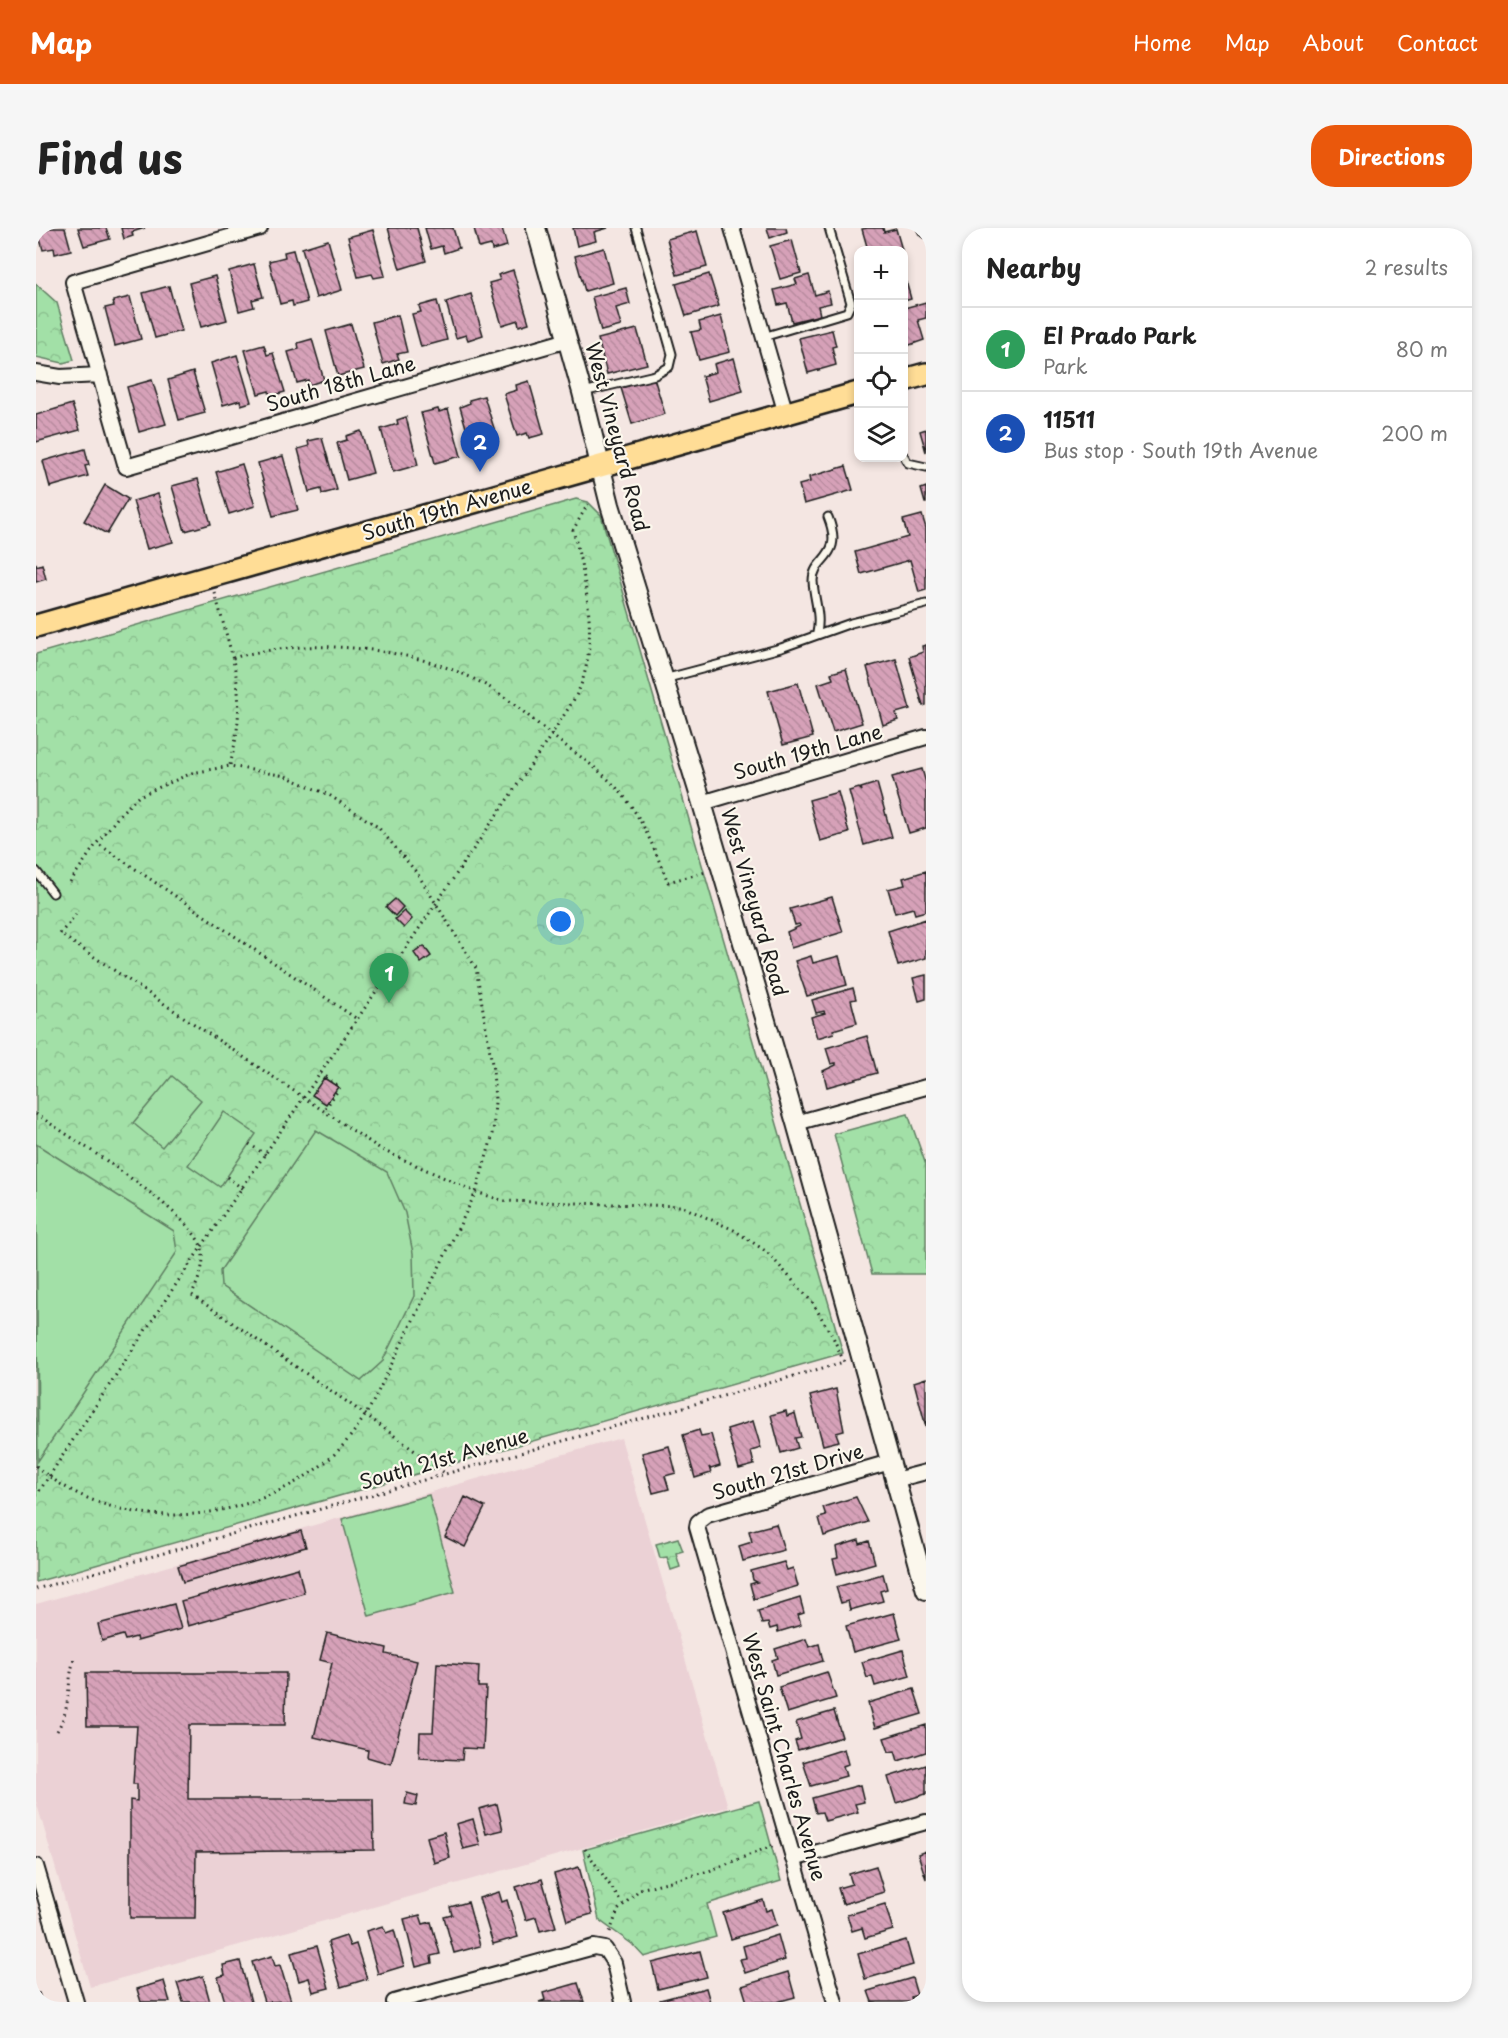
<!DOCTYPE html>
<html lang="en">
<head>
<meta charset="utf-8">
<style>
  :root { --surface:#fff; --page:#f6f6f6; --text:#222; --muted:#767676; --line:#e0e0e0; --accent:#ea580c }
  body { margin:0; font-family:"Playpen Sans",sans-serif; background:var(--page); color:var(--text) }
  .controls { position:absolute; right:18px; top:18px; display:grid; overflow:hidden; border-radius:12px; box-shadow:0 3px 9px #0003 }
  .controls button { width:54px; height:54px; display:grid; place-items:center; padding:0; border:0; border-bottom:2px solid var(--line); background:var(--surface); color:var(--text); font:30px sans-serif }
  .you { position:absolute; left:525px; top:694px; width:21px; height:21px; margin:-15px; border:4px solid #fff; border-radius:50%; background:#1a73e8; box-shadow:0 0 0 9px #1a73e833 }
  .badge { display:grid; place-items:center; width:39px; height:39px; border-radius:50%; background:var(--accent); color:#fff; font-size:20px; font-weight:700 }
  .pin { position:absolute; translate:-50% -50px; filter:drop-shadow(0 2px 3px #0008) }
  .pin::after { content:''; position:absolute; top:32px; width:21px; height:18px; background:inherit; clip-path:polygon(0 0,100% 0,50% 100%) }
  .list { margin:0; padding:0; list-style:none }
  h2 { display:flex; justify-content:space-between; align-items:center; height:78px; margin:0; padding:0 24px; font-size:26px }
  h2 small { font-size:20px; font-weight:400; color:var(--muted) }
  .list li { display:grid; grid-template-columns:39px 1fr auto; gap:18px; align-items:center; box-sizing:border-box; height:84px; padding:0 24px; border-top:2px solid var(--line) }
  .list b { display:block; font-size:22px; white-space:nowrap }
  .list p { margin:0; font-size:20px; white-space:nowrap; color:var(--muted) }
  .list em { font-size:20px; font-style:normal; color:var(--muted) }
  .icon { flex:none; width:33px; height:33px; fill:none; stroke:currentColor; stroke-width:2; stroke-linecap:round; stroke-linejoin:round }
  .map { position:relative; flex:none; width:890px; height:1774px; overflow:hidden; border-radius:24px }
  header { display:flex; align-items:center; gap:36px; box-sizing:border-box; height:84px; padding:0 30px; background:var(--accent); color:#fff }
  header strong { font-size:28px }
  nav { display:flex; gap:33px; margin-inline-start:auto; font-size:21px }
  .intro { display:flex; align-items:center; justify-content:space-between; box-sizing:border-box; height:144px; padding:0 36px }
  h1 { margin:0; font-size:42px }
  .button { padding:15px 27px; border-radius:24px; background:var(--accent); color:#fff; font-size:21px; font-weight:700 }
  main { display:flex; gap:36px; padding:0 36px }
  aside { flex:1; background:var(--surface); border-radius:24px; box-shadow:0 3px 9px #0003 }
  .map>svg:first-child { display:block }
</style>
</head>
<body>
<header>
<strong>Map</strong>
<nav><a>Home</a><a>Map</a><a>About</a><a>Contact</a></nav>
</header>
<div class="intro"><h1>Find us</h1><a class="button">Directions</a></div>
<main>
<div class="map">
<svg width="890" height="1774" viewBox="0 0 890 1774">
  <defs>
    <pattern id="park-crowns" width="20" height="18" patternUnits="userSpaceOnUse" patternTransform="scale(1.5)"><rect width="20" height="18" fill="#a2e0a7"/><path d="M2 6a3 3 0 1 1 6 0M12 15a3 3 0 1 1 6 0" fill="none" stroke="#8bc08f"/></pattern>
    <pattern id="building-back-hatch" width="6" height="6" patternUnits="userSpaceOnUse" patternTransform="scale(1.5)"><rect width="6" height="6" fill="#d6a1b8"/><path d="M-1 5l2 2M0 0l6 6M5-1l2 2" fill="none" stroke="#b78a9e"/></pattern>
  </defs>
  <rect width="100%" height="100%" fill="#f4e6e2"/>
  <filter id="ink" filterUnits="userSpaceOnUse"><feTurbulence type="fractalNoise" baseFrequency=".0167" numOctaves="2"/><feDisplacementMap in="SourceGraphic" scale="12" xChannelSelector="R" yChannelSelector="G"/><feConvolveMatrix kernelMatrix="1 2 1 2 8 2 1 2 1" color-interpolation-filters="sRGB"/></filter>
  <g filter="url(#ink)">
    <!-- built -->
    <path fill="#ebd1d5" d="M585 1210 692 1579 54 1759 0 1573V1376Z"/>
    <!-- park -->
    <path fill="url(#park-crowns)" stroke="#5f7e62" stroke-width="1.5" d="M0 56 21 75 38 132 27 135 0 129Z
      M540 271 552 274 565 287 807 1125 0 1354V426Z
      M872 886 890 937V1046H836L798 906Z
      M642 1310 647 1323 640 1325 644 1339 635 1342 631 1329 624 1330 620 1316Z
      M723 1573 745 1653 671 1676 680 1709 608 1729 596 1716 563 1692 547 1622Z"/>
    <!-- garden -->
    <path fill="#a2e0a7" stroke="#5f7e62" stroke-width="1.5" d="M136 848 165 872 126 919 97 895Z
      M188 884 220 906 184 959 152 937Z
      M280 902 351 944 369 985 377 1025 378 1068 346 1134 325 1153 185 1058 184 1043Z
      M0 916 138 1003 141 1024 2 1233Z
      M393 1267 419 1364 333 1388 306 1291Z"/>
    <!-- building -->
    <path fill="url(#building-back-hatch)" stroke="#1c1c1c" stroke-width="1.5" d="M1 0H29L35 22 19 26 18 20 7 22Z
      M42 0H70L74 11 48 18Z
      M85 0H109L96 4 97 8 88 11Z
      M352 0H381L390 33 364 41Z
      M389 0H417L423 20 408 25 406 18 395 21Z
      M438 0H466L471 18 456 22 455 17 443 20Z
      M537 0H572L558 4 560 13 541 18Z
      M731 0H750L751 4 734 10Z
      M831 0H847L848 4 860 1 866 22H832L826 1Z
      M337 2 349 48 338 50 336 46 322 49 312 9Z
      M661 3 671 39 641 47 631 11Z
      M292 12 306 62 280 70 266 20Z
      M756 12 765 45 744 51 734 18Z
      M568 20 577 55 549 63 539 28Z
      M257 22 271 74 257 78 256 73 244 76 233 33 249 29 248 24Z
      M218 36 227 69 216 72 218 79 203 83 193 43Z
      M477 42 493 95 483 98 482 92 466 97 453 55 464 52 462 47Z
      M673 46 683 78 650 88 640 56Z
      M868 46 875 71 868 73Z
      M773 47 779 67 792 63 795 75 782 78 784 87 756 94 751 75 742 77 738 62 761 56 759 51Z
      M179 48 191 92 165 99 153 55Z
      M133 58 145 103 119 110 107 65Z
      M590 60 594 76 580 80 585 98 565 103 556 69Z
      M435 66 447 107 432 112 430 107 420 110 410 74Z
      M94 69 105 111 79 118 69 80 78 78 77 73Z
      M401 73 411 112 385 119 376 86 385 84 383 78Z
      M890 74V90L882 92 888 112 868 119V80Z
      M362 87 371 124 361 126 363 131 347 136 336 94Z
      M685 88 694 124 663 132 655 104 665 102 663 94Z
      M315 96 328 141 302 148 290 103Z
      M601 101 611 136 571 146 562 111Z
      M796 102 800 118 796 119 800 137 772 145 763 110Z
      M276 111 288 152 273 157 272 152 261 155 252 124 263 121 262 115Z
      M228 117 231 127 237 125 249 164 234 168 233 163 222 166 209 122Z
      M201 127 215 174 205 177 204 172 187 177 175 135Z
      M698 130 707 163 673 173 666 148 680 144 678 136Z
      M157 144 169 185 143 192 132 152Z
      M618 150 629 186 596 196 585 160Z
      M116 152 130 196 103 204 91 159Z
      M493 153 508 206 493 210 491 205 481 208 468 166 481 162 480 157Z
      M448 168 461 210 435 217 424 179 434 175 433 172Z
      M36 176 44 202 0 214V187Z
      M402 181 403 184 412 181 425 228 399 235 385 185Z
      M370 189 382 237 357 244 345 201 362 196 361 192Z
      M890 201V224L884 203Z
      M325 203 337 245 311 252 301 215 311 212 310 208Z
      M286 210 301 262 286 266 285 261 273 264 262 221 273 218 272 213Z
      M49 221 53 237 49 238 52 248 14 259 7 233Z
      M247 228 262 282 237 288 222 235Z
      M206 236 219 278 193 286 180 244Z
      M810 238 817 262 768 276 763 257 774 254 773 249Z
      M162 251 175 296 149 303 136 258Z
      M69 257 92 271 71 306 48 293Z
      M890 259V275H889L885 261Z
      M122 266 137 314 111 321 97 273Z
      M886 287 890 300V362L883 364 874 332 825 346 819 324 872 309 867 292Z
      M0 335 1 338 6 336 10 351 0 354Z
      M890 417V477L887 478 873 429 887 424 886 418Z
      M860 431 874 481 860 485 862 492 847 497 831 439Z
      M810 441 826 495 797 504 782 456 797 451 795 445Z
      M762 455 777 509 747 517 732 463Z
      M886 541 890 555V600L873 605 856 549Z
      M841 555 856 609 828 617 813 563 823 560 826 563 825 560Z
      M802 564 813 605 784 613 773 572Z
      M890 643V683L879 686 877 680 859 685 852 661 869 657 867 650Z
      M796 669 807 704 755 720 751 704 764 698 763 696 759 697 754 681Z
      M359 671 367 679 359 688 350 679Z
      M368 683 376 691 368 700 359 691Z
      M890 691V730L862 738 852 703Z
      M388 718 395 728 385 735 378 725Z
      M775 728 777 735 803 728 811 757 771 768 759 733Z
      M890 747V771L883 773 877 750Z
      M817 760 820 771 815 772 821 795 797 802 798 805 781 810 775 789 789 785 788 783 780 785 776 772Z
      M831 808 841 845 791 859 787 843 800 837V835L795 836 790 820Z
      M288 850 302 859 290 876 276 867Z
      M890 1150V1199L878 1154Z
      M800 1161 808 1203 800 1205 803 1213 787 1217 774 1168Z
      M750 1183 751 1188 759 1185 765 1209 759 1210 762 1220 745 1225 735 1187Z
      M717 1193 725 1220 715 1223 718 1237 703 1241 691 1201Z
      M663 1202 665 1208 675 1206 684 1238 675 1241 673 1239 675 1245 659 1250 647 1207Z
      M633 1218 640 1245 629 1248 633 1261 617 1265 606 1225Z
      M429 1269 449 1279 429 1319 409 1309Z
      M820 1269 832 1294 788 1308 783 1290 790 1288 787 1279Z
      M740 1296 748 1322 707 1333 703 1318 716 1314 713 1303Z
      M265 1303 270 1319 147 1354 142 1338Z
      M823 1312 824 1316 833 1313 839 1335 801 1346 797 1331 802 1330 800 1319Z
      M748 1334 751 1342 757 1340 762 1358 718 1371 714 1356 721 1354 717 1352 715 1343Z
      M262 1340 268 1365 152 1398 145 1373Z
      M847 1346 851 1361 844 1363 847 1373 814 1382 812 1373 805 1375 800 1359Z
      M764 1370 768 1385 762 1387 765 1397 742 1404 741 1399 734 1401 732 1395 726 1396 722 1383Z
      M138 1376 145 1401 101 1413 100 1409 89 1412 87 1407 66 1413 62 1396Z
      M858 1385 865 1411 817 1424 810 1398Z
      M291 1405 351 1420 350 1426 381 1433 355 1536 331 1529 332 1522 278 1509 296 1435 284 1432Z
      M770 1411 773 1419 783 1416 787 1433 740 1447 736 1432 742 1430 739 1421Z
      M867 1422 874 1448 839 1458 836 1448 831 1450 826 1434Z
      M401 1435 443 1438 442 1459H450L447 1521 427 1520 426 1532 383 1530 384 1504H397Z
      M791 1444 800 1470 751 1485 743 1459Z
      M50 1445H250L249 1497H153L152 1571H337L338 1622 160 1624 159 1690H94V1572L101 1573V1556H97L101 1498H51Z
      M878 1461 886 1486 839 1500 832 1475Z
      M798 1483 806 1509 762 1522 759 1513 765 1511 760 1494Z
      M890 1497V1524L862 1533 859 1523 853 1524 848 1510Z
      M808 1521 812 1536 807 1538 810 1548 775 1558 767 1534Z
      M890 1537V1566L860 1575 852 1549Z
      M824 1557 828 1574 819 1576 822 1584 789 1593 786 1584 780 1585 776 1570Z
      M371 1565 382 1568 380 1578 369 1576Z
      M461 1576 467 1602 450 1606 443 1581Z
      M437 1591 444 1617 427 1621 420 1596Z
      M408 1604 414 1630 398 1635 391 1609Z
      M890 1623V1651L882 1626Z
      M840 1638 848 1664 807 1676 802 1660 816 1656 813 1646Z
      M543 1639 556 1686 531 1693 518 1646Z
      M506 1651 520 1699 504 1703 500 1689 490 1692 480 1659Z
      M463 1664 466 1674 471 1672 482 1709 457 1716 443 1670Z
      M727 1672 730 1683 736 1681 741 1697 695 1711 687 1685Z
      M432 1674 444 1718 418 1725 408 1689 416 1687 414 1679Z
      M849 1676 857 1702 829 1710 826 1700 816 1703 811 1687Z
      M384 1687 387 1696 395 1694 404 1726 395 1728 396 1735 380 1739 368 1691Z
      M347 1698 350 1705 358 1702 368 1738 342 1746 330 1703Z
      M742 1707 749 1732 709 1745 704 1731 710 1730 707 1718Z
      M310 1708 314 1718 320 1716 331 1751 305 1759 292 1714Z
      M870 1712 877 1737 829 1751 822 1726Z
      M281 1718 293 1760 277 1764 273 1750 263 1753 255 1725Z
      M664 1723 671 1749 622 1761 616 1735Z
      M236 1728 239 1738 244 1737 255 1773 228 1774 216 1734Z
      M204 1733 215 1774H189L182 1749 189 1747 187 1737Z
      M752 1744 759 1769 741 1774H711L706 1758Z
      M167 1748 174 1774H147L141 1755Z
      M876 1750 881 1767 875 1769 876 1774H836L832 1763Z
      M128 1753 134 1774H105L101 1761Z
      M542 1755 548 1774H503L509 1772 507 1765Z
      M670 1760 674 1774H625L624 1772Z
      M0 1765H3L6 1774H0Z"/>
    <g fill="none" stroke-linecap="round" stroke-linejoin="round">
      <!-- lane casing -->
      <g stroke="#1c1c1c" stroke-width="11">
        <path id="lane" d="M727 109 811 84 815 75 793 0
          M547 164 619 147 633 139 636 126 600 0
          M868 228 872 235 890 239
          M781 405C785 386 778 372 777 353 777 328 809 331 792 289
          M628 451 745 420 815 395 890 376
          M0 643 17 665"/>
      </g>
      <!-- street casing -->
      <g stroke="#1c1c1c" stroke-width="18">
        <path id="street" d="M224 0 37 54 90 239 532 112
          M696 0 750 186
          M889 0 890 2
          M0 145 24 149 64 147
          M666 575 890 509
          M760 895 890 859
          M859 1252 890 1244
          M757 1631 890 1594
          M0 1638 40 1774
          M358 1774 558 1719 569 1721 578 1735 587 1774
          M799 1774 661 1299 662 1294 671 1287 854 1234"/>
      </g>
      <!-- secondary casing -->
      <g stroke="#1c1c1c" stroke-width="22">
        <path id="secondary" d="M500 0 546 164 574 277 666 575 760 895 890 1362"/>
      </g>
      <!-- primary casing -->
      <g stroke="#1c1c1c" stroke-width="26">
        <path id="primary" d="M868 152 890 146
          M0 398 822 165"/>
      </g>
      <!-- path -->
      <path stroke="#1c1c1c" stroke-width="3" stroke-dasharray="1.5 4.5" stroke-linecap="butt" d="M179 365C197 434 213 465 194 537
        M197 430C268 409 371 418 438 451 470 466 496 492 523 513 552 534 580 553 599 584 613 606 622 631 632 654L670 644
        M34 654 61 615
        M40 686 24 706 346 922 440 964 468 973 645 978 698 1002 731 1024 776 1074 797 1109 808 1134
        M285 845 304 859 287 884
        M0 886C38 912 150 980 165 1018 171 1034 162 1052 156 1067L330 1187 410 1246
        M213 916 230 927
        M191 949 207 961
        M0 1238C81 1308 205 1299 287 1236 307 1221 324 1197 336 1176L440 964 457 906 459 873 457 842 440 740 381 645 342 599 293 567 249 548 194 538 156 545 103 568 86 584 61 615 321 791
        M0 1268 132 1068 516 506C525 490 540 472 546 454 562 406 549 349 537 302L552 276
        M0 1361 808 1134
        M21 1503C36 1477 30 1459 38 1431
        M549 1621 587 1676
        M574 1704 582 1682 604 1661 673 1643 738 1617"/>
      <!-- lane -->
      <use href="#lane" stroke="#fbf7ec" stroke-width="7"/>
      <!-- street -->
      <use href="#street" stroke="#fbf7ec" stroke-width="14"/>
      <!-- secondary -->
      <use href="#secondary" stroke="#fbf7ec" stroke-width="18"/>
      <!-- primary -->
      <use href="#primary" stroke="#ffdd96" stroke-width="21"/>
    </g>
  </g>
  <g text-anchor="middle" stroke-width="4.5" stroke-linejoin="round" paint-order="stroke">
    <!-- street labels -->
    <g font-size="20" fill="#1c1c1c" stroke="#fbf7ec">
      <text transform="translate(305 156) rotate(-16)" y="7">South 18th Lane</text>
      <text transform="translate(581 209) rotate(75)" y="7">West Vineyard Road</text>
      <text transform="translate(411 282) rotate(-16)" y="7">South 19th Avenue</text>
      <text transform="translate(772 524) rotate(-16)" y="7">South 19th Lane</text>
      <text transform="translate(718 674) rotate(74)" y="7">West Vineyard Road</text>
      <text transform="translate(408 1231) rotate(-16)" y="7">South 21st Avenue</text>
      <text transform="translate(752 1244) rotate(-16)" y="7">South 21st Drive</text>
      <text transform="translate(748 1529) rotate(74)" y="7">West Saint Charles Avenue</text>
    </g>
  </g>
</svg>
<div class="controls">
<button>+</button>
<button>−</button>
<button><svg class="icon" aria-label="locate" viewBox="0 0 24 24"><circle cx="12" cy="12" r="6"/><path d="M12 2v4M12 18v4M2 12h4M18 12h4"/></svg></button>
<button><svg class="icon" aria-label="layers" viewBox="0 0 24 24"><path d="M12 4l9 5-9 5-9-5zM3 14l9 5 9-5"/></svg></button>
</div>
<div class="you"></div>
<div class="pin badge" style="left:353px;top:775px;background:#2e9e5b">1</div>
<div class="pin badge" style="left:444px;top:244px;background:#1a4fb4">2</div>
</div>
<aside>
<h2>Nearby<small>2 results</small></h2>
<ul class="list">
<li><span class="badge" style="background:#2e9e5b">1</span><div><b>El Prado Park</b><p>Park</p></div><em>80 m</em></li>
<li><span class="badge" style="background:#1a4fb4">2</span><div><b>11511</b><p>Bus stop · South 19th Avenue</p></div><em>200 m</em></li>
</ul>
</aside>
</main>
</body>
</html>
